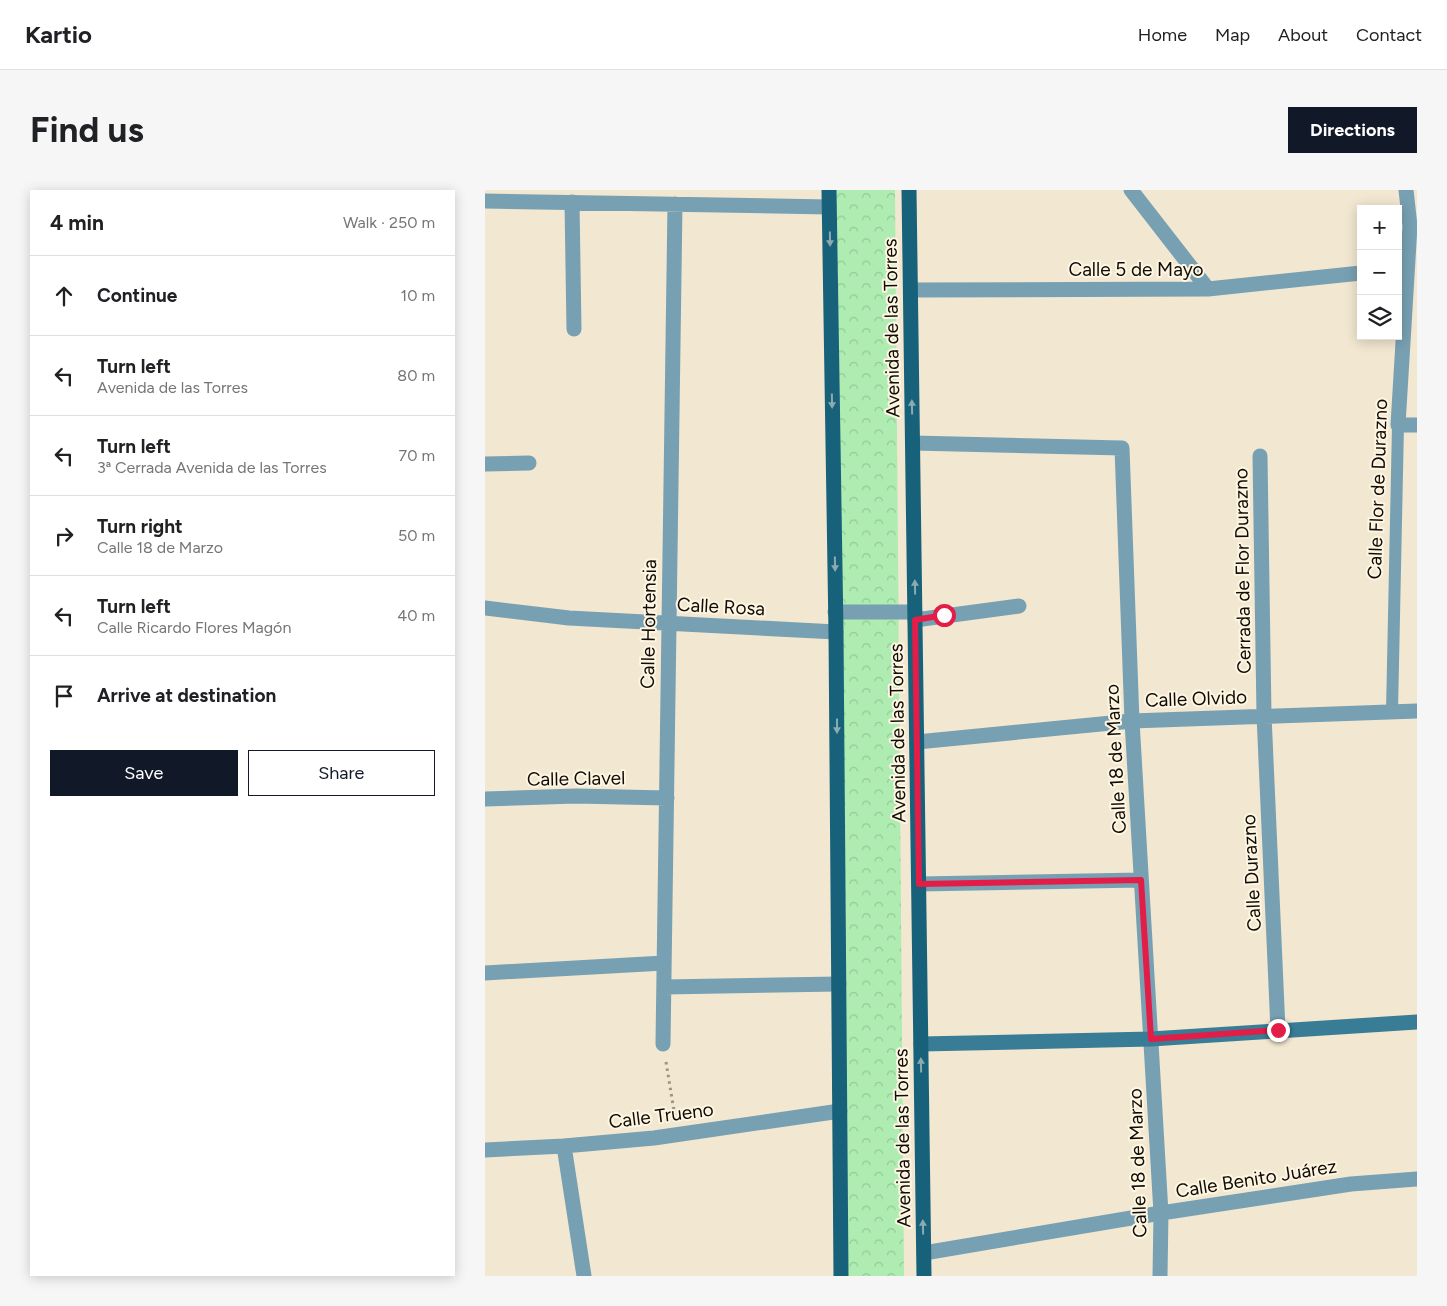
<!DOCTYPE html>
<html lang="en">
<head>
<meta charset="utf-8">
<style>
  :root { --surface:#fff; --page:#f6f6f6; --text:#202124; --muted:#757577; --line:#e0e0e0; --accent:#111827 }
  body { margin:0; font-family:Figtree,sans-serif; background:var(--page); color:var(--text) }
  .controls { position:absolute; right:15px; top:15px; display:grid; overflow:hidden; border-radius:0px; box-shadow:0 2px 12px #0003 }
  .controls button { width:45px; height:45px; display:grid; place-items:center; padding:0; border:0; border-bottom:1px solid var(--line); background:var(--surface); color:var(--text); font:25px sans-serif }
  .stop { position:absolute; width:15px; height:15px; margin:-11px; border:4px solid #e11d48; border-radius:50%; background:#fff }
  .stop.end { background:#e11d48; border-color:#fff; box-shadow:0 1px 5px #0008 }
  .list { margin:0; padding:0; list-style:none }
  h2 { display:flex; justify-content:space-between; align-items:center; height:65px; margin:0; padding:0 20px; font-size:21px }
  h2 small { font-size:16px; font-weight:400; color:var(--muted) }
  .list li { display:grid; grid-template-columns:32px 1fr auto; gap:15px; align-items:center; box-sizing:border-box; height:80px; padding:0 20px; border-top:1px solid var(--line) }
  .list b { display:block; font-size:19px; white-space:nowrap }
  .list p { margin:0; font-size:16px; white-space:nowrap; color:var(--muted) }
  .list em { font-size:16px; font-style:normal; color:var(--muted) }
  .actions { display:flex; gap:10px; padding:15px 20px }
  .actions a { flex:1; padding:11px 0; border:1px solid var(--accent); border-radius:0px; text-align:center; font-size:18px; color:var(--accent) }
  .actions .main { background:var(--accent); color:#fff }
  .icon { flex:none; width:28px; height:28px; fill:none; stroke:currentColor; stroke-width:2; stroke-linecap:round; stroke-linejoin:round }
  .map { position:relative; flex:none; width:932px; height:1086px; overflow:hidden; border-radius:0px }
  header { display:flex; align-items:center; gap:30px; box-sizing:border-box; height:70px; padding:0 25px; background:var(--surface); border-bottom:1px solid var(--line) }
  header strong { font-size:24px }
  nav { display:flex; gap:28px; margin-inline-start:auto; font-size:18px }
  .intro { display:flex; align-items:center; justify-content:space-between; box-sizing:border-box; height:120px; padding:0 30px }
  h1 { margin:0; font-size:35px }
  .button { padding:12px 22px; border-radius:0px; background:var(--accent); color:#fff; font-size:18px; font-weight:700 }
  main { display:flex; gap:30px; padding:0 30px }
  aside { flex:1; background:var(--surface); border-radius:0px; box-shadow:0 2px 12px #0003 }
  .map>svg:first-child { display:block }
</style>
</head>
<body>
<header>
<strong>Kartio</strong>
<nav><a>Home</a><a>Map</a><a>About</a><a>Contact</a></nav>
</header>
<div class="intro"><h1>Find us</h1><a class="button">Directions</a></div>
<main>
<aside>
<h2>4 min<small>Walk · 250 m</small></h2>
<ul class="list">
<li><svg class="icon" aria-label="ahead" viewBox="0 0 24 24"><path d="M12 20V5M6 11l6-6 6 6"/></svg><div><b>Continue</b></div><em>10 m</em></li>
<li><svg class="icon" aria-label="left" viewBox="0 0 24 24"><path d="M17 20v-9H6M10 6l-5 5 5 5"/></svg><div><b>Turn left</b><p>Avenida de las Torres</p></div><em>80 m</em></li>
<li><svg class="icon" aria-label="left" viewBox="0 0 24 24"><path d="M17 20v-9H6M10 6l-5 5 5 5"/></svg><div><b>Turn left</b><p>3ª Cerrada Avenida de las Torres</p></div><em>70 m</em></li>
<li><svg class="icon" aria-label="right" viewBox="0 0 24 24"><path d="M7 20v-9h11M14 6l5 5-5 5"/></svg><div><b>Turn right</b><p>Calle 18 de Marzo</p></div><em>50 m</em></li>
<li><svg class="icon" aria-label="left" viewBox="0 0 24 24"><path d="M17 20v-9H6M10 6l-5 5 5 5"/></svg><div><b>Turn left</b><p>Calle Ricardo Flores Magón</p></div><em>40 m</em></li>
<li><svg class="icon" aria-label="arrive" viewBox="0 0 24 24"><path d="M6 21V4h12l-3 4 3 4H6"/></svg><div><b>Arrive at destination</b></div></li>
</ul>
<div class="actions"><a class="main">Save</a><a>Share</a></div>
</aside>
<div class="map">
<svg width="932" height="1086" viewBox="0 0 932 1086">
  <defs>
    <pattern id="park-crowns" width="20" height="18" patternUnits="userSpaceOnUse" patternTransform="scale(1.25)"><rect width="20" height="18" fill="#aeecb1"/><path d="M2 6a3 3 0 1 1 6 0M12 15a3 3 0 1 1 6 0" fill="none" stroke="#94c997"/></pattern>
  </defs>
  <rect width="100%" height="100%" fill="#f2e7d0"/>
  <!-- park -->
  <path fill="url(#park-crowns)" d="M350 0H410L419 1086H362Z"/>
  <g fill="none" stroke-linecap="round" stroke-linejoin="round">
    <!-- path -->
    <path stroke="#9b9383" stroke-width="3" stroke-dasharray="2.5 4" stroke-linecap="butt" d="M181 872 190 927"/>
    <!-- lane -->
    <path stroke="#77a0b2" stroke-width="12" d="M907 522 913 235"/>
    <!-- street -->
    <path stroke="#77a0b2" stroke-width="15" d="M646 0 723 99
      M921 0 925 36 913 235H932
      M0 11 344 17
      M87 12 89 139
      M426 100 723 99 876 83
      M428 253 637 258 647 531 676 1023 675 1086
      M775 266 779 525 793 840
      M0 274 44 273
      M0 418 84 428 351 442
      M350 422H430
      M430 430 534 416
      M432 552 647 531 932 521
      M0 609 91 606 182 608
      M434 694 656 690
      M0 783 179 773
      M179 797 354 794
      M178 854C180 574 184 294 190 14
      M79 956 99 1086
      M0 960 79 956 169 948 355 921
      M439 1063 676 1023 866 994 932 989"/>
    <!-- secondary -->
    <path stroke="#397c96" stroke-width="15" d="M436 854 666 849 932 832"/>
    <!-- primary -->
    <path stroke="#18617a" stroke-width="15" d="M344 0 351 442 356 1086
      M424 0 439 1086"/>
  </g>
  <!-- one-way arrows -->
  <defs><path id="oneway-solid" d="M-6-.8H1V-3.2L6.5 0L1 3.2V.8H-6Z" transform="scale(1.25)"/></defs>
  <g fill="#8babae">
    <use href="#oneway-solid" transform="translate(345 49) rotate(89)"/>
    <use href="#oneway-solid" transform="translate(347 211) rotate(89)"/>
    <use href="#oneway-solid" transform="translate(427 217) rotate(-91)"/>
    <use href="#oneway-solid" transform="translate(350 374) rotate(89)"/>
    <use href="#oneway-solid" transform="translate(430 397) rotate(-91)"/>
    <use href="#oneway-solid" transform="translate(352 536) rotate(90)"/>
    <use href="#oneway-solid" transform="translate(436 875) rotate(-91)"/>
    <use href="#oneway-solid" transform="translate(438 1037) rotate(-91)"/>
  </g>
  <g fill="none" stroke-linecap="round" stroke-linejoin="round">
    <!-- route -->
    <path stroke="#e11d48" stroke-width="6" d="M459 425 430 430 434 694 656 690 666 849 793 840"/>
  </g>
  <g text-anchor="middle" stroke-width="4" stroke-linejoin="round" paint-order="stroke">
    <!-- street labels -->
    <g font-size="19" fill="#0f0c05" stroke="#fef5e2">
      <text x="651" y="86">Calle 5 de Mayo</text>
      <text transform="translate(406 138) rotate(-91)" y="7">Avenida de las Torres</text>
      <text transform="translate(892 299) rotate(-88)" y="7">Calle Flor de Durazno</text>
      <text transform="translate(757 381) rotate(-91)" y="7">Cerrada de Flor Durazno</text>
      <text transform="translate(236 416) rotate(3)" y="7">Calle Rosa</text>
      <text transform="translate(163 434) rotate(-89)" y="7">Calle Hortensia</text>
      <text transform="translate(711 508) rotate(-2)" y="7">Calle Olvido</text>
      <text transform="translate(412 543) rotate(-91)" y="7">Avenida de las Torres</text>
      <text transform="translate(630 569) rotate(-93)" y="7">Calle 18 de Marzo</text>
      <text transform="translate(91 588) rotate(-1)" y="7">Calle Clavel</text>
      <text transform="translate(766 683) rotate(-93)" y="7">Calle Durazno</text>
      <text transform="translate(176 925) rotate(-7)" y="7">Calle Trueno</text>
      <text transform="translate(417 948) rotate(-91)" y="7">Avenida de las Torres</text>
      <text transform="translate(652 973) rotate(-92)" y="7">Calle 18 de Marzo</text>
      <text transform="translate(771 988) rotate(-9)" y="7">Calle Benito Juárez</text>
    </g>
  </g>
</svg>
<div class="controls">
<button>+</button>
<button>−</button>
<button><svg class="icon" aria-label="layers" viewBox="0 0 24 24"><path d="M12 4l9 5-9 5-9-5zM3 14l9 5 9-5"/></svg></button>
</div>
<div class="stop" style="left:459px;top:425px"></div>
<div class="stop end" style="left:793px;top:840px"></div>
</div>
</main>
</body>
</html>
